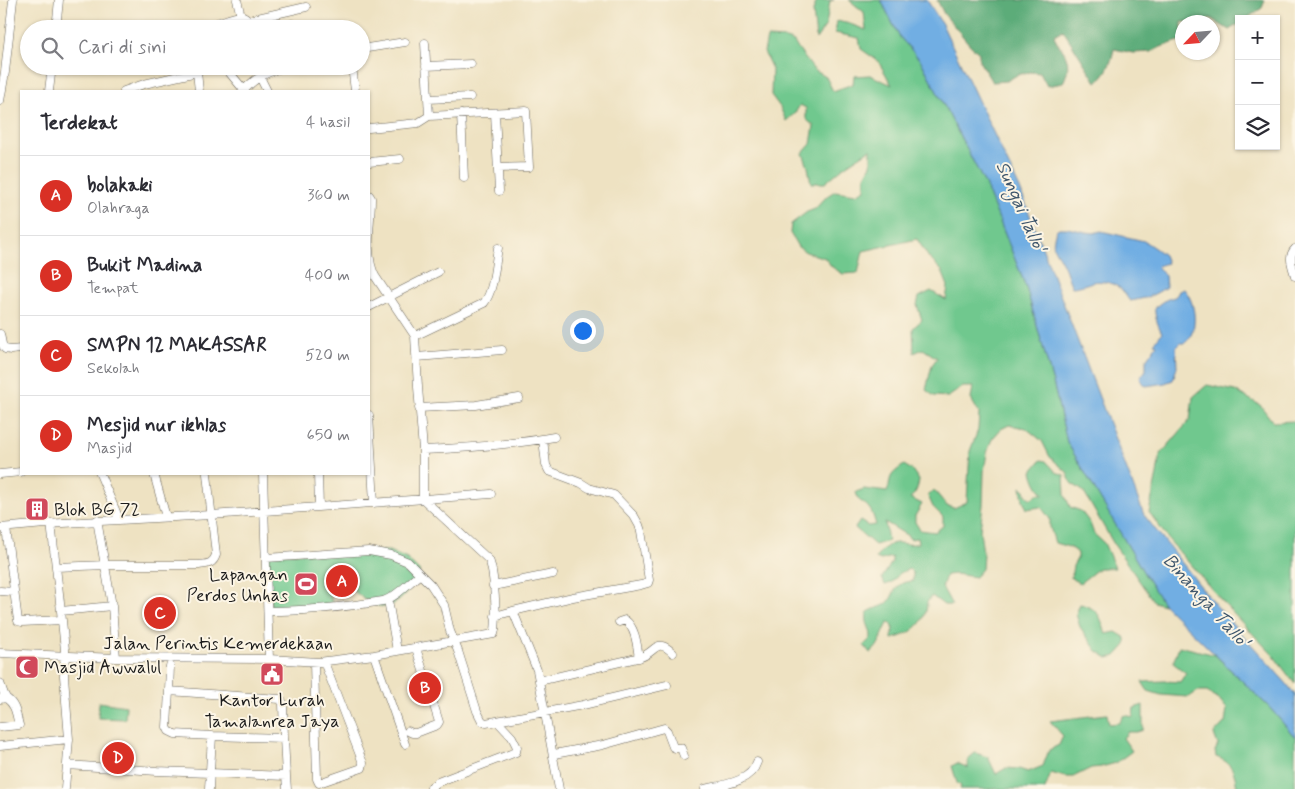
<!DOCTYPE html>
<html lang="id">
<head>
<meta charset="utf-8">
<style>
  :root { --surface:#fff; --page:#f7f7f7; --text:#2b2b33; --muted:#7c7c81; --line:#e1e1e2; --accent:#d93025 }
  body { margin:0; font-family:Mynerve,sans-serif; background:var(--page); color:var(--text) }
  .controls { position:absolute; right:15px; top:15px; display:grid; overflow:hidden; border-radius:0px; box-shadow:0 1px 4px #0004 }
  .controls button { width:45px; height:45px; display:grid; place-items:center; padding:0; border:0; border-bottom:1px solid var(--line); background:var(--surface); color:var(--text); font:25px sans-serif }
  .compass { position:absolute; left:1175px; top:15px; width:45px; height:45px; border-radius:50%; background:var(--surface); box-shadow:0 1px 4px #0004; rotate:244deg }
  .you { position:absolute; left:582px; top:330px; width:18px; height:18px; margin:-12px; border:4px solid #fff; border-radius:50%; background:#1a73e8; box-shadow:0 0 0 8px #1a73e833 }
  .badge { display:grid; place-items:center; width:32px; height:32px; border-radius:50%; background:var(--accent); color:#fff; font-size:16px; font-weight:700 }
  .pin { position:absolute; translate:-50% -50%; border:2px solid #fff; box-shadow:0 1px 5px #0006 }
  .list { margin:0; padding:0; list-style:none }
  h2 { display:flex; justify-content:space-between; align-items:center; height:65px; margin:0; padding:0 20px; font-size:21px }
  h2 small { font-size:16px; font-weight:400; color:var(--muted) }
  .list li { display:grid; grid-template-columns:32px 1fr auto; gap:15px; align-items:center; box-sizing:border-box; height:80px; padding:0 20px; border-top:1px solid var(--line) }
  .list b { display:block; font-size:19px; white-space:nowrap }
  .list p { margin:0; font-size:16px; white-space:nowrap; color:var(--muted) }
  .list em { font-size:16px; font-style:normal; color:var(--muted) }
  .icon { flex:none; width:28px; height:28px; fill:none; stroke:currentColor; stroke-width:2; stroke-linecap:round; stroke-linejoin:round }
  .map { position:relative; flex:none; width:1295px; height:789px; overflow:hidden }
  .search { position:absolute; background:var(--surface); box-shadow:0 1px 4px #0004; left:20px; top:20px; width:350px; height:55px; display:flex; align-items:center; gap:12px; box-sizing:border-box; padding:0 18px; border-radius:28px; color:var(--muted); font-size:19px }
  .panel { position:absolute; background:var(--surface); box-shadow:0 1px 4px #0004; left:20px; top:90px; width:350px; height:385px; border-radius:0px }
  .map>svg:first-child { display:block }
</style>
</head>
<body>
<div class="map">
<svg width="1295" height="789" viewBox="0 0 1295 789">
  <rect width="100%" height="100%" fill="#fcf5e5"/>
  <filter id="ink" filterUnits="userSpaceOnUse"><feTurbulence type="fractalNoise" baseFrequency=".02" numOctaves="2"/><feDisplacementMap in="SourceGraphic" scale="10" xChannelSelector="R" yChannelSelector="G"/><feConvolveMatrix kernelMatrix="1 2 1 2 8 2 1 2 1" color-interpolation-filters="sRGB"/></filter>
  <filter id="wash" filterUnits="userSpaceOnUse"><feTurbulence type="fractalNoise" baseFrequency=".0096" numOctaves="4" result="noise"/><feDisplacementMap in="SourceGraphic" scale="20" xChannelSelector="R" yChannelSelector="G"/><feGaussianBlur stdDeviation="1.12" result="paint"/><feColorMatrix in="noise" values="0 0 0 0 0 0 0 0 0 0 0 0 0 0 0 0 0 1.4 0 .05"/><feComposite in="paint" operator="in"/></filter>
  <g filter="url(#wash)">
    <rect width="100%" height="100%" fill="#eee2c2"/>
    <!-- green -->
    <path fill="#70c88e" stroke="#467255" d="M817 0H834L830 1 826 25 816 39 813 11Z
      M849 0H881L899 36 921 61 985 184 1026 287 1054 386 1067 442 1144 573 1164 605 1154 602 1115 546 1083 491 1071 483 1067 472 1050 457 1042 441 1026 428 1009 425 1001 429 992 439 987 453 984 471 983 505 980 531 983 553 982 569 975 577 955 574 946 575 942 587 952 605H944L932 596 927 602C927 623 912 634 892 639L893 626 889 622C882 632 881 646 870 653L864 645 871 638C871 626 865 626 867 613 873 608 880 608 886 604 893 599 893 589 901 584 904 582 909 581 913 581V573L909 569 900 573 891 583 885 585 882 578 892 562V557L881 560 876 558C881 551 888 543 897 543 905 543 910 546 918 543L917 538 910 539 908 536 885 522 888 541 875 545 855 528 860 521 868 526 876 525C874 518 872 510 866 505 859 499 859 503 856 492L864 489 887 492C889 488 889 485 890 480 891 473 899 469 904 465L912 470 919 480C918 487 916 494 910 498L922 504 915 516V522L920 530 935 532 943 526V517L933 507 928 496 934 490 947 506 954 508 967 502 968 483 970 451 978 430 979 413 971 399 973 387H963L948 397 934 396 926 390 932 365 937 358 923 349 914 353 913 328 922 320 917 305 919 297 931 291 946 300 948 286 942 271 929 258 917 239 863 251 858 273 843 274 832 267 825 258 806 252 798 247 790 233 791 224 807 212 815 209 827 196 835 191 856 194 865 189V176L871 165V149L845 166 825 183H811L808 167 803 153 811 144 814 126 806 119V108L800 105 795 113 786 121 780 107 771 95 772 69 764 52 767 38 786 39 794 42 798 49 814 70 826 77 833 91 853 84 854 76 870 75 892 85 878 61 861 49 859 38 835 33 837 21 850 24 866 30 864 12Z
      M1207 385 1235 391 1260 405 1273 422 1295 421V684L1273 655 1228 608 1169 540 1149 512 1157 474 1160 455 1190 420 1193 397Z
      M1041 460 1046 461 1056 472 1064 475 1065 495 1070 507 1081 511 1090 523 1094 534 1104 543 1115 568H1099L1080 583 1071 578 1073 566 1078 557V553L1069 547 1055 543 1050 527V519L1041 507 1027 509 1023 500 1021 487 1025 490 1026 495 1031 499 1037 494H1044C1037 487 1034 480 1032 471Z
      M389 551 407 559 420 572C409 590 394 618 370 602 363 598 358 596 354 590L330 593 332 602 324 608 271 612 268 553H332Z
      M1080 604C1100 609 1100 617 1106 634L1116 632 1126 638V645L1116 656 1108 658 1097 651 1080 627 1076 614Z
      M1179 646 1215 655 1270 708 1295 737V789H1237C1235 772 1232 762 1216 757L1215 751 1218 745 1214 734 1225 722 1227 709 1219 699 1207 691H1198L1189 697 1161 695 1148 691 1142 682 1164 681 1180 682 1186 673 1173 663Z
      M99 702 126 706 125 719 98 718Z
      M1143 705V730L1137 732H1128L1123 738 1132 751 1116 763 1101 767 1091 768 1073 777H1065L1051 773 1045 789H960L961 786 957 783 952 766 957 763 968 768V759L975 753 988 757 996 774 1006 768 1019 769 1028 772 1043 766 1049 750 1059 745 1063 736 1050 721 1107 714 1109 724 1119 723 1124 715 1133 717 1134 708Z"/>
    <!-- forest -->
    <path fill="#5cac79" stroke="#3c644a" d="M937 0H1265L1262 8 1246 19H1239V24L1229 30 1210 18 1206 22H1182V40L1161 47 1151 52 1133 53 1114 49C1111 63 1108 73 1096 82L1063 30 1054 35C1057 45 1060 45 1064 52 1070 63 1068 72 1063 83L1047 86 1040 73 1030 72 1017 75 1007 81 992 82 979 61V53L970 45 944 14Z"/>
    <!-- water -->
    <path fill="#71aee3" stroke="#466580" d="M881 0H927L942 24 1020 189 1144 515 1213 602 1287 684 1295 695V737L1270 708 1164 605 1144 573 1067 442 1054 386 1026 287 985 184 921 61 899 36Z
      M1059 228H1067L1086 232 1094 233 1101 231 1144 241 1156 249 1164 255 1167 263 1157 266 1165 276 1166 287C1155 295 1144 299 1130 301 1127 298 1126 295 1123 291 1116 283 1102 280 1092 282 1086 284 1079 287 1072 287 1068 279 1067 272 1063 264 1055 248 1050 250 1056 230Z
      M1184 289C1196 302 1199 331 1185 343H1181L1176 348 1177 367 1173 380 1165 383 1146 386 1143 383 1140 378 1146 370V360L1157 344 1154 343 1162 333C1158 325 1154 316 1155 307 1159 305 1162 301 1166 300 1173 296 1175 300 1179 291Z"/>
  </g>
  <g filter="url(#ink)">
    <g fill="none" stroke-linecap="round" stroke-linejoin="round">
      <!-- minor casing -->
      <g stroke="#666156" stroke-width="9">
        <path id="minor" d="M237 0 241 16
          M249 20 306 7
          M56 29 59 0
          M204 29C211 25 236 15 243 16 249 18 251 24 254 29
          M280 29 292 24
          M425 43 429 116
          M361 49 405 42
          M226 66 229 72 244 90
          M352 66 355 91
          M426 66 471 64
          M260 77 267 91
          M49 91 52 66
          M124 91 144 84 197 72 199 91
          M243 91C257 76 269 71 289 66
          M428 99 470 97
          M0 101 5 72 13 0
          M495 113 499 191
          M461 114 464 178
          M369 128 418 123 429 116 526 111 529 167 498 168
          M369 162 400 159
          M369 195 371 198C371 222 364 255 375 276L415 336 418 387 423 450V499
          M1295 249C1287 257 1293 267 1295 276
          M369 307 438 272
          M0 334 2 344 5 349 11 350 21 349
          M415 336 484 303C494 291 495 264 498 248
          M417 357 502 350
          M419 408 476 405 519 398
          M369 415 374 503
          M423 450C467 448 510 445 554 437
          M0 474 21 472
          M100 474 119 519
          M154 474 166 517
          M263 474 269 659
          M318 474 319 507
          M97 520 112 606 116 658
          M51 523 61 611 65 650 64 676 69 739 65 789
          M0 528 45 524 211 515 491 494
          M6 528 18 621 22 622 62 620
          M266 558 369 551 391 555 408 562 431 585 444 605 450 631 458 651 477 711 482 721 486 723 583 705 667 685
          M56 567 106 565H199C208 564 213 564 216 555L207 474
          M493 586 553 574
          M0 591 14 592
          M388 600 397 651
          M61 611 112 606
          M268 611C307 611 345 607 383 601 397 597 408 583 419 575
          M513 611 573 597 641 585 648 583 649 580 641 531 639 525 634 516 614 495 589 488 581 483 549 471 546 465 543 439
          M495 616 513 611 537 670 559 789
          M619 622 625 620C636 628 637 646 639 658
          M0 653 116 658 269 659 319 662 374 655 494 634C498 623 494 570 489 560L423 499
          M374 655 405 744
          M314 662 317 779 319 783 359 769 362 768 363 763 324 662
          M539 681 641 657C656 652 656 637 673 653
          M0 683 4 694 6 698 0 699
          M169 691 170 666
          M0 727 19 725C16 714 16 705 6 698
          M408 731 412 733H416L437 725 439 722 416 648
          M212 736 175 734 169 731 167 727 169 691 280 699 283 703 284 738
          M0 746 69 739
          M554 754 603 745 664 728 667 731 673 747 675 748H681L684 756
          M67 765 157 771 286 776 287 789
          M209 789 212 736 284 738 286 776
          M431 789V787L438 782 516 752 517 747 512 737 498 722
          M705 789C723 785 751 782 757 762"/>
      </g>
      <!-- minor -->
      <use href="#minor" stroke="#fff" stroke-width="8"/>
    </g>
  </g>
  <!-- icons -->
  <defs>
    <g id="building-square" transform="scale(1.25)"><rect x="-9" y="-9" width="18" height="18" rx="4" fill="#d1495b" stroke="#fcf5e5"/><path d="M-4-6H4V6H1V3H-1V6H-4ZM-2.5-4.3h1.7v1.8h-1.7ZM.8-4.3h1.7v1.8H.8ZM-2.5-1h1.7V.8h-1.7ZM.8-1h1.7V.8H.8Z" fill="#fff"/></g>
    <g id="stadium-square" transform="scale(1.25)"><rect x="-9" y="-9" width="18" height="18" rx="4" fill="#d1495b" stroke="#fcf5e5"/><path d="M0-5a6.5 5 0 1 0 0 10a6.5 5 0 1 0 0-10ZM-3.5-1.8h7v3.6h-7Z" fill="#fff"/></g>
    <g id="mosque-square" transform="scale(1.25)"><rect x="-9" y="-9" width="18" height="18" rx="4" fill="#d1495b" stroke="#fcf5e5"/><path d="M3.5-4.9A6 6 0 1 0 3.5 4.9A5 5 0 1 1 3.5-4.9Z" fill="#fff"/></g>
    <g id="civic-square" transform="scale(1.25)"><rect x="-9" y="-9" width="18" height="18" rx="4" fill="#d1495b" stroke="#fcf5e5"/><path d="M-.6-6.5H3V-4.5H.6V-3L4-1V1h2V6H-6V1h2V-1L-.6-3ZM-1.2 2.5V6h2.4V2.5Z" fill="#fff"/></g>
  </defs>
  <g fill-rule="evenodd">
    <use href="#building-square" x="37" y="509"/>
    <use href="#stadium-square" x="306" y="584"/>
    <use href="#mosque-square" x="27" y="667"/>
    <use href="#civic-square" x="272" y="674"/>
  </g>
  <g text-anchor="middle" stroke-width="4" stroke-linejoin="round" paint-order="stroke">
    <!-- poi labels -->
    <g font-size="18" fill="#1c1c1c" stroke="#fcf5e5" text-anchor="start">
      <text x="54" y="515">Blok BG 72</text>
      <text x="288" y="580" text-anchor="end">Lapangan<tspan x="288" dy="21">Perdos Unhas</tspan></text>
      <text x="44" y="673">Masjid Awwalul</text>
      <text x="272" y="706" text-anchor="middle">Kantor Lurah<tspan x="272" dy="21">Tamalanrea Jaya</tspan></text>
    </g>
    <!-- street labels -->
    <g font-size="18" fill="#1c1c1c" stroke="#fcf5e5">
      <text x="218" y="649">Jalan Perintis Kemerdekaan</text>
    </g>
    <!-- water labels -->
    <g font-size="19" font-style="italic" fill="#3e566c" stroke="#fcf5e5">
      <text transform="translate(1022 206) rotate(66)" y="7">Sungai Tallo'</text>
      <text transform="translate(1207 600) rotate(48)" y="7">Binanga Tallo'</text>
    </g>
  </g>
</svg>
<div class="controls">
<button>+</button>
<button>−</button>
<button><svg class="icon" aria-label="layers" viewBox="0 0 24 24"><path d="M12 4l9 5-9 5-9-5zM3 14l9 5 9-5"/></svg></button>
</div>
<svg class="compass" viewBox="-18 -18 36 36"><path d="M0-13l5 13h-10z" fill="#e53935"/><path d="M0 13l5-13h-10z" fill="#7c7c81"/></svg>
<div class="you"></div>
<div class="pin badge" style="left:342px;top:581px">A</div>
<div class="pin badge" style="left:425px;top:688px">B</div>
<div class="pin badge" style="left:160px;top:613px">C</div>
<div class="pin badge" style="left:118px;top:758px">D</div>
<div class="search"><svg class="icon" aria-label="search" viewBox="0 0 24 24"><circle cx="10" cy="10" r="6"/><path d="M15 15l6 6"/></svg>Cari di sini</div>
<section class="panel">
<h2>Terdekat<small>4 hasil</small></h2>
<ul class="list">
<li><span class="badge">A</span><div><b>bolakaki</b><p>Olahraga</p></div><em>360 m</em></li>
<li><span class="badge">B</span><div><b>Bukit Madina</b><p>Tempat</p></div><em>400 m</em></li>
<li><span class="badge">C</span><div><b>SMPN 12 MAKASSAR</b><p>Sekolah</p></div><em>520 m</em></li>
<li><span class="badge">D</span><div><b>Mesjid nur ikhlas</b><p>Masjid</p></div><em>650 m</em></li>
</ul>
</section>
</div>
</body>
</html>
